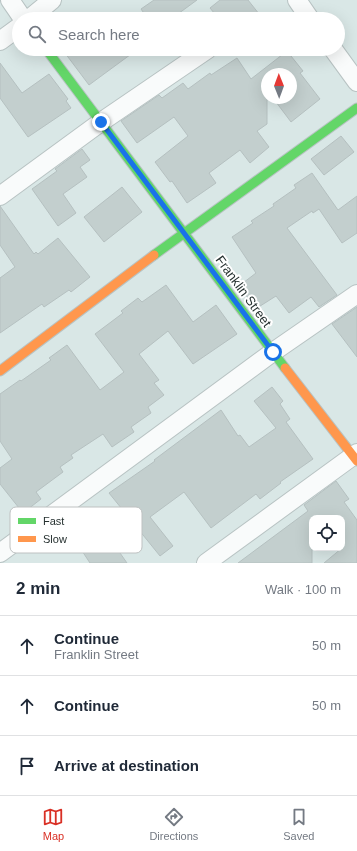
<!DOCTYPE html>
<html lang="en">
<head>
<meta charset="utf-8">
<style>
  :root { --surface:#fff; --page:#f2f2f3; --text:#1f2937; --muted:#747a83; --line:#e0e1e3; --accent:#d93025 }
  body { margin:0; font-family:Helvetica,sans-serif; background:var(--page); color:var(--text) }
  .controls { position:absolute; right:12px; bottom:12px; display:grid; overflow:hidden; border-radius:8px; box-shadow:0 4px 16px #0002 }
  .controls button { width:36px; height:36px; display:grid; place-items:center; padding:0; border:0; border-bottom:1px solid var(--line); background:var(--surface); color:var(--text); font:20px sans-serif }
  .compass { position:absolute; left:261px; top:68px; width:36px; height:36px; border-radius:50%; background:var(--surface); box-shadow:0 4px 16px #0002; rotate:359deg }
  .stop { position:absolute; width:12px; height:12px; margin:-9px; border:3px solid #1a73e8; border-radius:50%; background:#fff }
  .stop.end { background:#1a73e8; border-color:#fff; box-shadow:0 1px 4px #0008 }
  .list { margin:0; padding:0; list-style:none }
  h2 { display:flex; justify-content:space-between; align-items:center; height:52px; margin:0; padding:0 16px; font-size:17px }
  h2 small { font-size:13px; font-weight:400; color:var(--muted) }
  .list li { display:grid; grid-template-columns:26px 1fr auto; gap:12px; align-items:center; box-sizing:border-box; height:60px; padding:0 16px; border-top:1px solid var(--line) }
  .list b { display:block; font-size:15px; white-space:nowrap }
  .list p { margin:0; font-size:13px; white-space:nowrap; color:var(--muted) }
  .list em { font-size:13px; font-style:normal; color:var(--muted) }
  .icon { flex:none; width:22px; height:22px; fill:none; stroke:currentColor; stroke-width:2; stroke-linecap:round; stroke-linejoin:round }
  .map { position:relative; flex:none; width:357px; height:563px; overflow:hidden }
  .search { position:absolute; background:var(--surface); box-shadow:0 4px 16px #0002; left:12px; right:12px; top:12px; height:44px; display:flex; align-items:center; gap:10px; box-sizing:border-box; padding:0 14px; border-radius:22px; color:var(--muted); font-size:15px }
  .sheet { height:232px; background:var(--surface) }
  nav { display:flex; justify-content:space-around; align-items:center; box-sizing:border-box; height:56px; border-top:1px solid var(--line); background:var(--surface); font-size:11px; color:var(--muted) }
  nav a { display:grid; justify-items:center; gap:2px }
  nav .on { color:var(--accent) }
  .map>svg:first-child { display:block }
</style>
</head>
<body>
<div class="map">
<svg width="357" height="563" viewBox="0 0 357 563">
  <rect width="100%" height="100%" fill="#d9e7e6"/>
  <!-- building -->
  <path fill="#c3cfce" stroke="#b5c0c0" d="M154 0H197L171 19H148L141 9Z
    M220 0H248L263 19H219L210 8Z
    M62 49H138L89 85Z
    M287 51 303 71 300 73 320 99 291 122 273 98H291V74H267V124L257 131 269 147 250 163 240 150 209 173 216 183 187 203 172 181 170 182 155 162 188 136 174 117 137 143 121 121 159 95 162 98 183 83 188 89 210 73 211 75 237 58 251 79Z
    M0 63 22 93 49 74 68 99 66 101 71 108 28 137 0 98Z
    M341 136 354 152 324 175 311 159Z
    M82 149 90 160 80 167 87 177 63 194 76 213 58 226 32 189 57 171 55 169Z
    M312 173 338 210 357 196V233L342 243 319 209 313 213 312 211 287 228 337 295 319 307 311 297 289 313 276 296 257 308 250 297 248 298 239 286 256 273 232 237 253 223 251 221 274 206 273 204 296 188 294 185Z
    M122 187 142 212 104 242 84 217Z
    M0 206 34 254 36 252 38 254 58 238 90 277 71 292 69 290 44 307 42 304 0 333V278L15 267 0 245Z
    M166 285 193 322 216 305 237 334 193 364 168 331 139 354 159 380 154 383 164 395 148 407 151 413 131 427 134 432 112 447 103 434 71 455 73 458 60 467 63 472 36 492 41 499 23 513 0 484V468L12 459 0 441V394L20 380 21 381 51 360 49 358 67 345 100 390 124 372 95 334 123 313 121 311 138 298 142 302Z
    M357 307V357L332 324Z
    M272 387 283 401 280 404 290 419 286 422 313 459 280 482 281 483 260 499 256 494 211 528 184 492 150 517 173 546 160 556 109 493 155 461 154 460 221 410 238 436 240 435 249 447 276 428 254 401Z
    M336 481 349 499 344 502 357 520V563H324L342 548V518L312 517V563H238L308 511 304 505Z
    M90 510 127 563H90L65 525Z"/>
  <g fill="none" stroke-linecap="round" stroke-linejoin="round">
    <!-- street casing -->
    <g stroke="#b8c3c3" stroke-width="20">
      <path id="street" d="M10 0 23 19
        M297 0 310 19
        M29 19 52 0
        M0 41 19 27
        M333 49 357 82
        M0 196 101 122 208 49
        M0 553 273 352 357 294
        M206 563 357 453"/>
    </g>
    <!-- fast casing -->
    <g stroke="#b8c3c3" stroke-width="11">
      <path id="fast" d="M46 49 285 368
        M154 255 357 108"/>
    </g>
    <!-- slow casing -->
    <g stroke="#b8c3c3" stroke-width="11">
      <path id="slow" d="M285 368 357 461
        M0 371 154 255"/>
    </g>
    <!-- street -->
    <use href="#street" stroke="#f9fbfb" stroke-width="18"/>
    <!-- fast -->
    <use href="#fast" stroke="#63d668" stroke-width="9"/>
    <!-- slow -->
    <use href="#slow" stroke="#ff974d" stroke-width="9"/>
  </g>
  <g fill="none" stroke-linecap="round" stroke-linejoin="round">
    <!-- route -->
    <path stroke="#1a73e8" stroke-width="5" d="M101 122 273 352"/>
  </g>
  <g text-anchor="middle" stroke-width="4" stroke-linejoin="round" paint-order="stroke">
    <!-- street labels -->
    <g font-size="13" fill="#263130" stroke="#fff">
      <text transform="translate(244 291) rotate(54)" y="5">Franklin Street</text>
    </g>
  </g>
  <!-- legend -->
  <rect x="10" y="507" width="132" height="46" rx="6" fill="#fff" stroke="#bec1c1" stroke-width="1"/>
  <rect x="18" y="518" width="18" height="6" fill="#63d668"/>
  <rect x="18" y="536" width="18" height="6" fill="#ff974d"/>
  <g font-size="11" fill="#263130">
    <text x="43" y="525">Fast</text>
    <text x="43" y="543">Slow</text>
  </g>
</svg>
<div class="controls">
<button><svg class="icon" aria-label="locate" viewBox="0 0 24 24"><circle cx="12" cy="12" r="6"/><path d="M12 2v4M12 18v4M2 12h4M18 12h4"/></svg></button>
</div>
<svg class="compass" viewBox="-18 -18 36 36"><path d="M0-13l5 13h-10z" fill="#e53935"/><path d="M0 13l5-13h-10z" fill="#747a83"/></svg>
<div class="stop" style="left:273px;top:352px"></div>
<div class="stop end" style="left:101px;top:122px"></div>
<div class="search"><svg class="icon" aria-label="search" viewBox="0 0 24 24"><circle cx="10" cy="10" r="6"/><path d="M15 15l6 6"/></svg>Search here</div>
</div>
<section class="sheet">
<h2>2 min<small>Walk · 100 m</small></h2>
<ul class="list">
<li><svg class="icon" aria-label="ahead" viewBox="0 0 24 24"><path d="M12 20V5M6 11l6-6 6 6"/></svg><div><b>Continue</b><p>Franklin Street</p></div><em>50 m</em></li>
<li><svg class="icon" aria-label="ahead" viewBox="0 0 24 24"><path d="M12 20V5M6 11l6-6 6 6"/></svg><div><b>Continue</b></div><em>50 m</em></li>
<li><svg class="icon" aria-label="arrive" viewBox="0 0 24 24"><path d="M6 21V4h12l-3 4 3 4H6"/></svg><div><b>Arrive at destination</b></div></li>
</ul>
</section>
<nav>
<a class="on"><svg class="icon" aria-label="map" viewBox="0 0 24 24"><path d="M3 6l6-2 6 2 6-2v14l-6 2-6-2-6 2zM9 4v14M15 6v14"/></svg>Map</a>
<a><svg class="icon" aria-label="directions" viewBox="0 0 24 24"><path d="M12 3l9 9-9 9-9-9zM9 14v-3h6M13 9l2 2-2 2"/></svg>Directions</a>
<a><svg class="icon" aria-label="saved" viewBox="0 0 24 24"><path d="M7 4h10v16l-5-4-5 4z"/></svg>Saved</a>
</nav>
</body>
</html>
